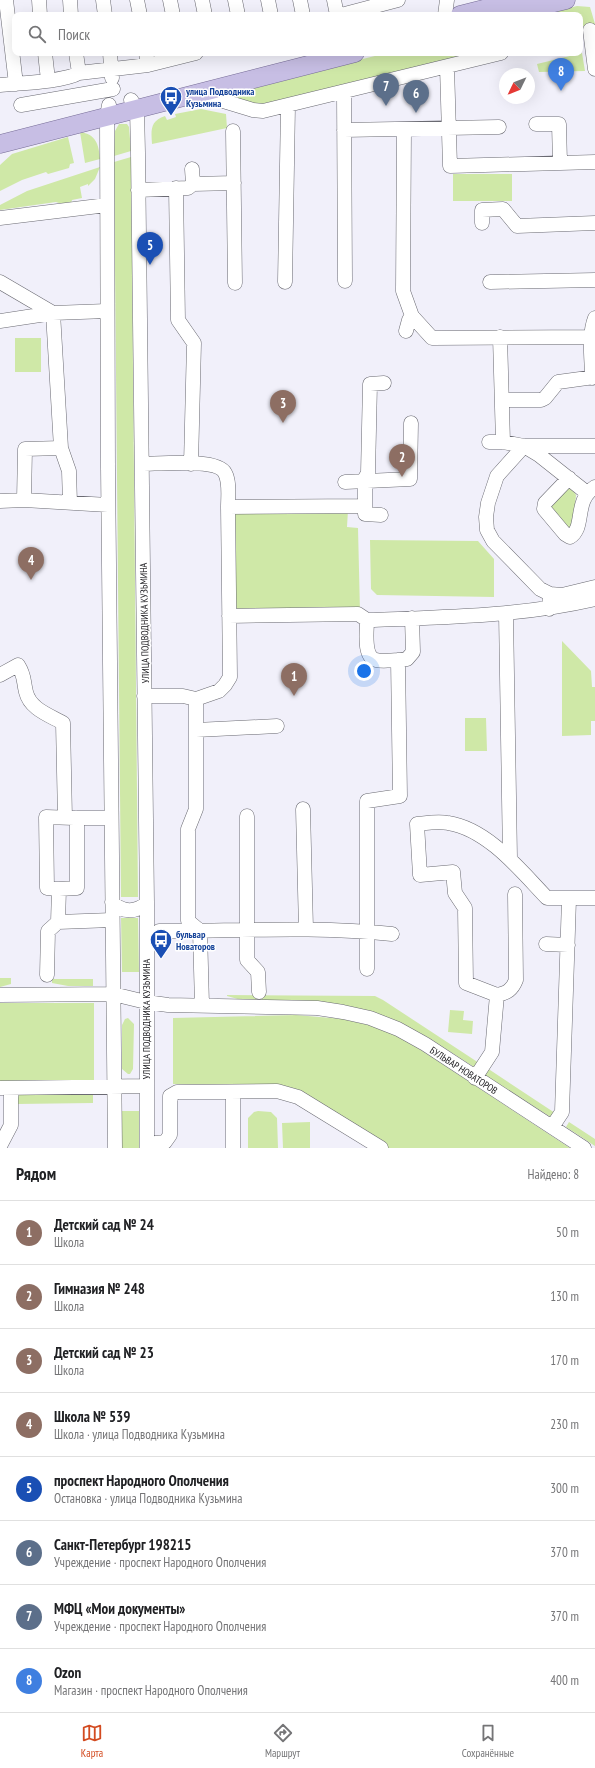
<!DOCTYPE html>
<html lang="ru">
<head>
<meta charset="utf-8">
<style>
  :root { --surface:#fff; --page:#f6f6f6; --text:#202124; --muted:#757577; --line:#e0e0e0; --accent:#d34b20 }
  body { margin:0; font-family:"PT Sans Narrow",sans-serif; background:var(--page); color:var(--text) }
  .compass { position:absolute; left:499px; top:68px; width:36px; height:36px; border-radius:50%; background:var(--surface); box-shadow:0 4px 16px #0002; rotate:227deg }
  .you { position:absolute; left:364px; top:671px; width:14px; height:14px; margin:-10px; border:3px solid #fff; border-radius:50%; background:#1a73e8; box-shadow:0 0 0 6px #1a73e833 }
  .badge { display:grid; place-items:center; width:26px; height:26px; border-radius:50%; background:var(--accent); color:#fff; font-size:13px; font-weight:700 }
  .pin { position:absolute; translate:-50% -33px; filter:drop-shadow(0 1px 2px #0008) }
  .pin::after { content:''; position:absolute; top:21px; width:14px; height:12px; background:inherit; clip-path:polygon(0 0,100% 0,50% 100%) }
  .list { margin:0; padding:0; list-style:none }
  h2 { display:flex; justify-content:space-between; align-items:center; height:52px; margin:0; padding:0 16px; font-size:17px }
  h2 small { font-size:13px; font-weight:400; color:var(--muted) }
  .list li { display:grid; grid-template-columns:26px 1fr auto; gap:12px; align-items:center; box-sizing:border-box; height:64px; padding:0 16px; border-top:1px solid var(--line) }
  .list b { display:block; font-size:15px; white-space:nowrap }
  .list p { margin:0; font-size:13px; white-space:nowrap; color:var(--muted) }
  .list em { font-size:13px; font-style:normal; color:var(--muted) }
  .icon { flex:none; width:22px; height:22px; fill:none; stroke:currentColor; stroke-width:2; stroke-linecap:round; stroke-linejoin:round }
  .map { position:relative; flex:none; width:595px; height:1148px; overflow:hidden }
  .search { position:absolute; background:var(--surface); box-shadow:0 4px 16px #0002; left:12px; right:12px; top:12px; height:44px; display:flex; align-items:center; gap:10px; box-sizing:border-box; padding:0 14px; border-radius:8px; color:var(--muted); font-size:15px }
  .sheet { height:564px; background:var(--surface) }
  nav { display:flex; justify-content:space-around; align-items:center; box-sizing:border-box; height:56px; border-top:1px solid var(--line); background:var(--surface); font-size:11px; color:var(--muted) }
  nav a { display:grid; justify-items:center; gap:2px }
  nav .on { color:var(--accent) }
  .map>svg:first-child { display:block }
</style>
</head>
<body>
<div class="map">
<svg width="595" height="1148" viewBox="0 0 595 1148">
  <rect width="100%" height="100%" fill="#f1f0fa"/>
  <!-- green -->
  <path fill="#cfe8a7" d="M577 6 590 7 595 24 580 27V15H541Z
    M387 53H478L261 106 229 96 233 91Z
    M582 53 585 71 539 72 537 64Z
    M201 109 226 114 227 128 152 144C151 130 150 121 165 116L167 120 176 117 175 114Z
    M119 124H127L129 127 131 151 114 156 115 131Z
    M80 132C96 134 99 145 100 159L85 163Z
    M68 137 74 163 70 164 69 168 48 174 46 172 22 180 0 191V165L12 154Z
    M131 157 138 897H121L114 162Z
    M100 167 95 179 88 186V184L80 187 82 198 72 200 71 203 62 204 56 202 0 210V205L27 191Z
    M453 174H512V201H453Z
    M15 338H41V372H15Z
    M569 488 572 489 576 495 573 527 570 531 550 506Z
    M233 510H348L347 527 358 528 360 612 236 613Z
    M370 540 478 541 494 559V597L377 595 371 589Z
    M562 641 591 671 592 687H595V721H591V735L562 736Z
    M465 718H486L487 751H465Z
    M121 918H138L139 972H122Z
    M0 978H11V984L0 987Z
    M52 979H93V986H68L52 983Z
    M227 995 375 996 383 1000 479 1063 474 1067 429 1038 401 1023 252 1003 227 996Z
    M0 1003H94V1081H0Z
    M450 1010 464 1011 463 1020 473 1021 472 1034 448 1032Z
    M296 1015 343 1019 369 1025 395 1035 421 1050 570 1148H387L277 1086 173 1084V1018Z
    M128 1018 134 1024 133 1069 130 1074H128L122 1069V1025L125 1019Z
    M487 1068 555 1113 552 1118 485 1075Z
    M93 1094V1103L16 1104 19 1095Z
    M121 1111H139V1148H121Z
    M258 1111 271 1112 277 1118 278 1148H248V1118L254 1112Z
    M310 1122V1148H283L282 1123Z
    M569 1122 595 1139V1146L566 1127Z"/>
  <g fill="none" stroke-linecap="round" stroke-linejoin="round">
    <!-- minor casing -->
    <g stroke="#6a6a72" stroke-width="15">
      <path id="minor" d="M6 0 16 84
        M39 0 40 15
        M70 0 71 15
        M103 0 105 15
        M137 0 140 15
        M170 0 173 15
        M202 0 205 15
        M235 0 238 15
        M268 0 271 15
        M300 0 303 15
        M334 0 337 15
        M341 15 398 0
        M445 15 447 0
        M590 30 595 69
        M45 53 48 80
        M76 53 79 73
        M110 53 112 78
        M146 53 148 65
        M447 67 450 166 595 162
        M0 85C20 83 63 82 79 73L148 65 196 53
        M344 92 345 281
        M197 93 253 110 263 111 501 53
        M131 100 137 109 138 153 147 903V1148
        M21 105 113 89
        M109 105 107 116 108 467 115 1148
        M536 124H559L560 163
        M404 129 403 291 412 316 432 338 595 337
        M344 130 499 127
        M233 131 235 283
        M192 169 193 184
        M176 188 178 320 194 343 191 464
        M138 190 188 188 193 184 234 183
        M0 218 107 205
        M482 223V210L503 209 517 226 595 223
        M0 282 53 313 61 448 25 449 24 500
        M285 282 288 106
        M490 282 595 280
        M0 321 53 313 107 311
        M406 331 409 320 412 316
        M500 337 503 442
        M592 378C592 359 588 336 595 318
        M502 400H541L545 398 558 382 595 377
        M489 442H503L524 446H595
        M61 448 69 471 70 503
        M142 464C158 464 218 458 225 473 230 482 228 497 228 507L230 677 225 685 219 691 196 699 183 696H144
        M569 478 545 503 544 509 565 534 570 537C586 527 573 501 595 487
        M345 482 410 479 411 423
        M0 501 24 500 108 505
        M228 507 365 506
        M381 515 365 514V478L368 473 370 384 384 383
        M550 594 562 595 595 587
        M549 609 550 594 540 589 493 541 487 530 486 517 488 503 497 476 524 446 539 455 587 493
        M506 614 510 858
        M229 616 358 614 367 620H374C448 617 522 616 595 599
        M367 620C367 631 363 657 376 660 383 662 392 660 398 660
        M0 675 18 665C25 676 23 680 26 692 30 709 49 715 63 723L65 818
        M196 699V809L188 829V921L200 931 202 1005
        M196 730 277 726
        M303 809 306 929
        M247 816V960L258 972 259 992
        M59 889 47 888 46 817 74 818
        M112 902C123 913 135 913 147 903
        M58 922 112 920
        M159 931C237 931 315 926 392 934
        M546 944 568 945
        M367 969V801L400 796 398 660 407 659 413 652 412 618
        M47 975 48 931 58 922 59 889 77 888V818H111
        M0 995 113 994 146 1002 168 1005 317 1008 343 1012 370 1018 398 1029 425 1044 584 1148
        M497 995C507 993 512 990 516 980L515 894
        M475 1078 492 1052 497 995 466 983 465 908 455 893 453 872 420 875 417 824C427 823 438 821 448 823 488 829 521 871 547 898H595
        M0 1088 146 1086
        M552 1127 562 1112 569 899
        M147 1144 165 1142 170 1135V1096L177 1092 277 1091 298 1097 381 1148
        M0 1146 11 1125V1088
        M233 1148V1092"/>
    </g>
    <!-- major casing -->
    <g stroke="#756b95" stroke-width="19">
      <path id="major" d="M460 15 519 0
        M505 15 566 0
        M0 144 355 53"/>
    </g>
    <!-- minor -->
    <use href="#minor" stroke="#fff" stroke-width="14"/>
    <!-- major -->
    <use href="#major" stroke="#c7bee4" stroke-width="18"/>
  </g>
  <!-- icons -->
  <defs>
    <g id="bus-pin" transform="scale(1.15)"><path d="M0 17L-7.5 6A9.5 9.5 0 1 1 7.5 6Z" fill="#1a4fb4" stroke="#fff"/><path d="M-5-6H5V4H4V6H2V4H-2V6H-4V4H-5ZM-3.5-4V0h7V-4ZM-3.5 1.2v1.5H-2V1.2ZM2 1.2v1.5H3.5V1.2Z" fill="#fff"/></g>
  </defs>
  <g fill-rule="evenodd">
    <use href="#bus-pin" x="171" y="97"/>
    <use href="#bus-pin" x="161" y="940"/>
  </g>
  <g text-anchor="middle" stroke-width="3" stroke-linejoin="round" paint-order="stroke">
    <!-- transit labels -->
    <g font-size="10" font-weight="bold" fill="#164399" stroke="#fff" text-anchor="start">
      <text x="186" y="95">улица Подводника<tspan x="186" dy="12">Кузьмина</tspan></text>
      <text x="176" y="938">бульвар<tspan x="176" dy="12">Новаторов</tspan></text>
    </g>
    <!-- street labels -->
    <g font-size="10" fill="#222125" stroke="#fff">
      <text transform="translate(144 623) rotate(-91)" y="4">УЛИЦА ПОДВОДНИКА КУЗЬМИНА</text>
      <text transform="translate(146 1019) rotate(-90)" y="4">УЛИЦА ПОДВОДНИКА КУЗЬМИНА</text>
      <text transform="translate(464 1070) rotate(33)" y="4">БУЛЬВАР НОВАТОРОВ</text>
    </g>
  </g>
</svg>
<svg class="compass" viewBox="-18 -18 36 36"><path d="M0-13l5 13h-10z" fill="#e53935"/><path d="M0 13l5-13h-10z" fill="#757577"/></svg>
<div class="you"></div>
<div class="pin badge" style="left:294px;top:696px;background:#8d6e63">1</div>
<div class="pin badge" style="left:402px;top:477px;background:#8d6e63">2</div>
<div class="pin badge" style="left:283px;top:423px;background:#8d6e63">3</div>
<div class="pin badge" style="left:31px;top:580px;background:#8d6e63">4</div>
<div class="pin badge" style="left:150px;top:265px;background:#1a4fb4">5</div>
<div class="pin badge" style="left:416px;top:113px;background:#5c6f8a">6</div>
<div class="pin badge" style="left:386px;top:106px;background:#5c6f8a">7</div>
<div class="pin badge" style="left:561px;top:91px;background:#3f7fe0">8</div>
<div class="search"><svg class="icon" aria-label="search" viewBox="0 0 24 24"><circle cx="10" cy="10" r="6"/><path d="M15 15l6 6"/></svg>Поиск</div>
</div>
<section class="sheet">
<h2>Рядом<small>Найдено: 8</small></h2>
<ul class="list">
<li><span class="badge" style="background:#8d6e63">1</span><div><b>Детский сад № 24</b><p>Школа</p></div><em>50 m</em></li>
<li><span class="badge" style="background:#8d6e63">2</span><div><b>Гимназия № 248</b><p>Школа</p></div><em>130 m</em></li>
<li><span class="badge" style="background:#8d6e63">3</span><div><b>Детский сад № 23</b><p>Школа</p></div><em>170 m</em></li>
<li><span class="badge" style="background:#8d6e63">4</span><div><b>Школа № 539</b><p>Школа · улица Подводника Кузьмина</p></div><em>230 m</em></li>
<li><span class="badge" style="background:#1a4fb4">5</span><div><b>проспект Народного Ополчения</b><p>Остановка · улица Подводника Кузьмина</p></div><em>300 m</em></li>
<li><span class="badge" style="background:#5c6f8a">6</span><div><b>Санкт-Петербург 198215</b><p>Учреждение · проспект Народного Ополчения</p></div><em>370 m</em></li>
<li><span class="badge" style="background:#5c6f8a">7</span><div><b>МФЦ «Мои документы»</b><p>Учреждение · проспект Народного Ополчения</p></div><em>370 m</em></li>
<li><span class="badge" style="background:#3f7fe0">8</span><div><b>Ozon</b><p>Магазин · проспект Народного Ополчения</p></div><em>400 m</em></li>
</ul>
</section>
<nav>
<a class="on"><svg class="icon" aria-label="map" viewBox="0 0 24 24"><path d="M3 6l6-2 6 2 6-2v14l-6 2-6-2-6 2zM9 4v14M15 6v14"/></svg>Карта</a>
<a><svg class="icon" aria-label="directions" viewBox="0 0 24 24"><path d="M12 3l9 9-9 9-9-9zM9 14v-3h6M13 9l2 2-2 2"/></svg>Маршрут</a>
<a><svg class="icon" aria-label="saved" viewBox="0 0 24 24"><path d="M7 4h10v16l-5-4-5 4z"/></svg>Сохранённые</a>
</nav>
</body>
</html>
